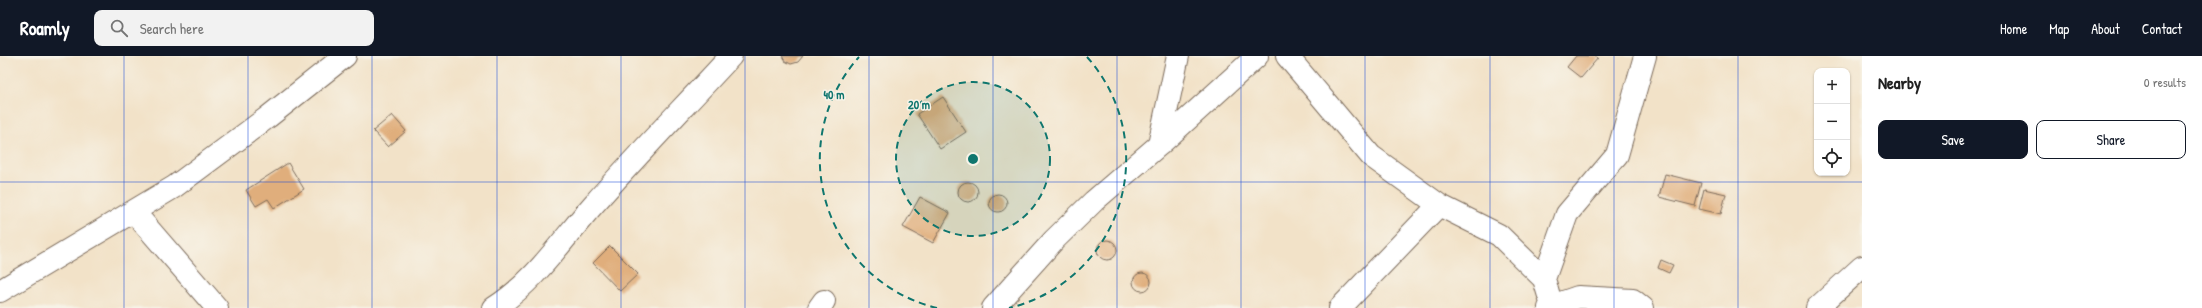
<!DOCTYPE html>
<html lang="en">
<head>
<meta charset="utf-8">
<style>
  :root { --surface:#fff; --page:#f2f2f2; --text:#222; --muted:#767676; --line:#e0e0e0; --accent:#111827 }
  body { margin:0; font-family:"Patrick Hand",sans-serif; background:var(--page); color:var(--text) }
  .controls { position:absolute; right:12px; top:12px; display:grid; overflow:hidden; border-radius:8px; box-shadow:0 1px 3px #0004 }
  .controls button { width:36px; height:36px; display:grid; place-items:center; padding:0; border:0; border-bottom:1px solid var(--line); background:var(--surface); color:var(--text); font:20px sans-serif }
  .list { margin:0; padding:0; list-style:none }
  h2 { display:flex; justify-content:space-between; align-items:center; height:52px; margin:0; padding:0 16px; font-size:17px }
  h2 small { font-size:13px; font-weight:400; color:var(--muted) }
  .actions { display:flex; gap:8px; padding:12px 16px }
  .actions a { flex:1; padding:9px 0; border:1px solid var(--accent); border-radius:8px; text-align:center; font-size:14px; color:var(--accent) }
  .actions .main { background:var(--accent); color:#fff }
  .icon { flex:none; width:22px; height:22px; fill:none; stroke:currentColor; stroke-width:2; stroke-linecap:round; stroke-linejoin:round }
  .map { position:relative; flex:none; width:1862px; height:252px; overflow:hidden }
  header { display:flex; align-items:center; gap:24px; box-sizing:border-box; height:56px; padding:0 20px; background:var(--accent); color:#fff }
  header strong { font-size:19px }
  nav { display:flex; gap:22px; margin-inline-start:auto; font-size:14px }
  .search { width:280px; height:36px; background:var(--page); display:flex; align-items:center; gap:10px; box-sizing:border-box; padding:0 14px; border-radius:8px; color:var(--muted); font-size:15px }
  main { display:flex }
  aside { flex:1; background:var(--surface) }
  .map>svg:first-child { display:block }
</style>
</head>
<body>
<header>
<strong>Roamly</strong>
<div class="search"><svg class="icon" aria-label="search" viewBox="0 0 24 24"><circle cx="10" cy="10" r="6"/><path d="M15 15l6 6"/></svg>Search here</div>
<nav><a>Home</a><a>Map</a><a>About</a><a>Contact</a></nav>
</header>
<main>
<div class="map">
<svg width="1862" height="252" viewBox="0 0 1862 252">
  <rect width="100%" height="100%" fill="#f7f3e8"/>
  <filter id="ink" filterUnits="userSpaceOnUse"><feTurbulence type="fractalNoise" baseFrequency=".025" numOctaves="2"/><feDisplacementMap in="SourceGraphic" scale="8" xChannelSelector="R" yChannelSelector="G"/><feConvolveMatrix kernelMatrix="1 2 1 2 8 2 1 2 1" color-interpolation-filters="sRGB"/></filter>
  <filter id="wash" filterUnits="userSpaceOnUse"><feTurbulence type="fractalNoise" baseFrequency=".012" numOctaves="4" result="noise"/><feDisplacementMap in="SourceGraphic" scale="16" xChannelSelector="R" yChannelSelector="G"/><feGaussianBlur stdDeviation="0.9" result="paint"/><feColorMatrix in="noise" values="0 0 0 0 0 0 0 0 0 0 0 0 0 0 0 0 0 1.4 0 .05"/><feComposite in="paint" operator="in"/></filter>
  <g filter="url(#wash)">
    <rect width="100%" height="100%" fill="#f2e2c8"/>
    <g id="blocks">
      <!-- building -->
      <path fill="#e0ae7c" d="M782 0H803L798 6 791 8 785 5Z
        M1576 0H1595L1598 2 1581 22 1567 11Z
        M943 41 966 76 940 93 917 58Z
        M392 59 406 75 388 91 373 75Z
        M288 107 304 133 274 152 268 143 256 150 246 134Z
        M1665 118 1701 127 1695 150 1659 141Z
        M958 136a10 10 0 1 1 20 0a10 10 0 1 1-20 0Z
        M1704 133 1726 138 1721 158 1699 153Z
        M989 147a9 9 0 1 1 18 0a9 9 0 1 1-18 0Z
        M920 141 950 157 933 187 903 171Z
        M1097 194a10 10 0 1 1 20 0a10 10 0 1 1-20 0Z
        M610 190 638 218 620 235 593 207Z
        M1661 204 1673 209 1669 217 1658 212Z
        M1133 226a9 9 0 1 1 18 0a9 9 0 1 1-18 0Z"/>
    </g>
  </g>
  <g filter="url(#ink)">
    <use href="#blocks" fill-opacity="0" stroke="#7b6a5a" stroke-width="1"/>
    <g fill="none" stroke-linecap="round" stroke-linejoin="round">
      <!-- minor casing -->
      <g stroke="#7b6a5a" stroke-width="24">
        <path id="minor" d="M1287 0 1371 100 1439 149 1499 179 1544 223 1552 250 1549 252
          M1159 89 1257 0
          M134 156 217 252
          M1544 223 1567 158 1617 99 1645 0
          M0 235 174 131 268 61 345 0
          M1552 250 1578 241 1633 244 1643 252
          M494 252C534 227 562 184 593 149 637 99 685 50 731 0
          M819 252 824 245
          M993 252 1054 184 1094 145 1159 89 1178 0
          M1340 252 1439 149
          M1817 252 1862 211"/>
      </g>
      <!-- minor -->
      <use href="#minor" stroke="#fff" stroke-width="22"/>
    </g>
  </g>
  <!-- grid -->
  <path fill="none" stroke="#1d4ed8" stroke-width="1" stroke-opacity="0.55" d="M124 0V252M248 0V252M372 0V252M497 0V252M621 0V252M745 0V252M869 0V252M993 0V252M1117 0V252M1241 0V252M1365 0V252M1490 0V252M1614 0V252M1738 0V252M0 126H1862"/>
  <!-- distance rings -->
  <circle cx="973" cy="103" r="77" fill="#0f766e" fill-opacity=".12"/>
  <g fill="none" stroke="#0f766e" stroke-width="2" stroke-dasharray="7 5">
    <circle cx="973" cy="103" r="77"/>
    <path d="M937 252A153 153 0 0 1 859 1M1087 1A153 153 0 0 1 1009 252"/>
  </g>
  <circle cx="973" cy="103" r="6" fill="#0f766e" stroke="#f7f3e8" stroke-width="2"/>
  <g font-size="12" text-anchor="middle" font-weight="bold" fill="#0f766e" stroke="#f7f3e8" stroke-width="3" stroke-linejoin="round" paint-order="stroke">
    <text x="834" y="43">40 m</text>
    <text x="919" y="53">20 m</text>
  </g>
</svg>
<div class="controls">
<button>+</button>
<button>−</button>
<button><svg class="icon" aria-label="locate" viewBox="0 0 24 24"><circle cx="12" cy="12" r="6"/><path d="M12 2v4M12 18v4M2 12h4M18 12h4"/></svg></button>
</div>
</div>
<aside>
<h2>Nearby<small>0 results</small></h2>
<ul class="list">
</ul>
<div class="actions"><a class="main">Save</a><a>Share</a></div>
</aside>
</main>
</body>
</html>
